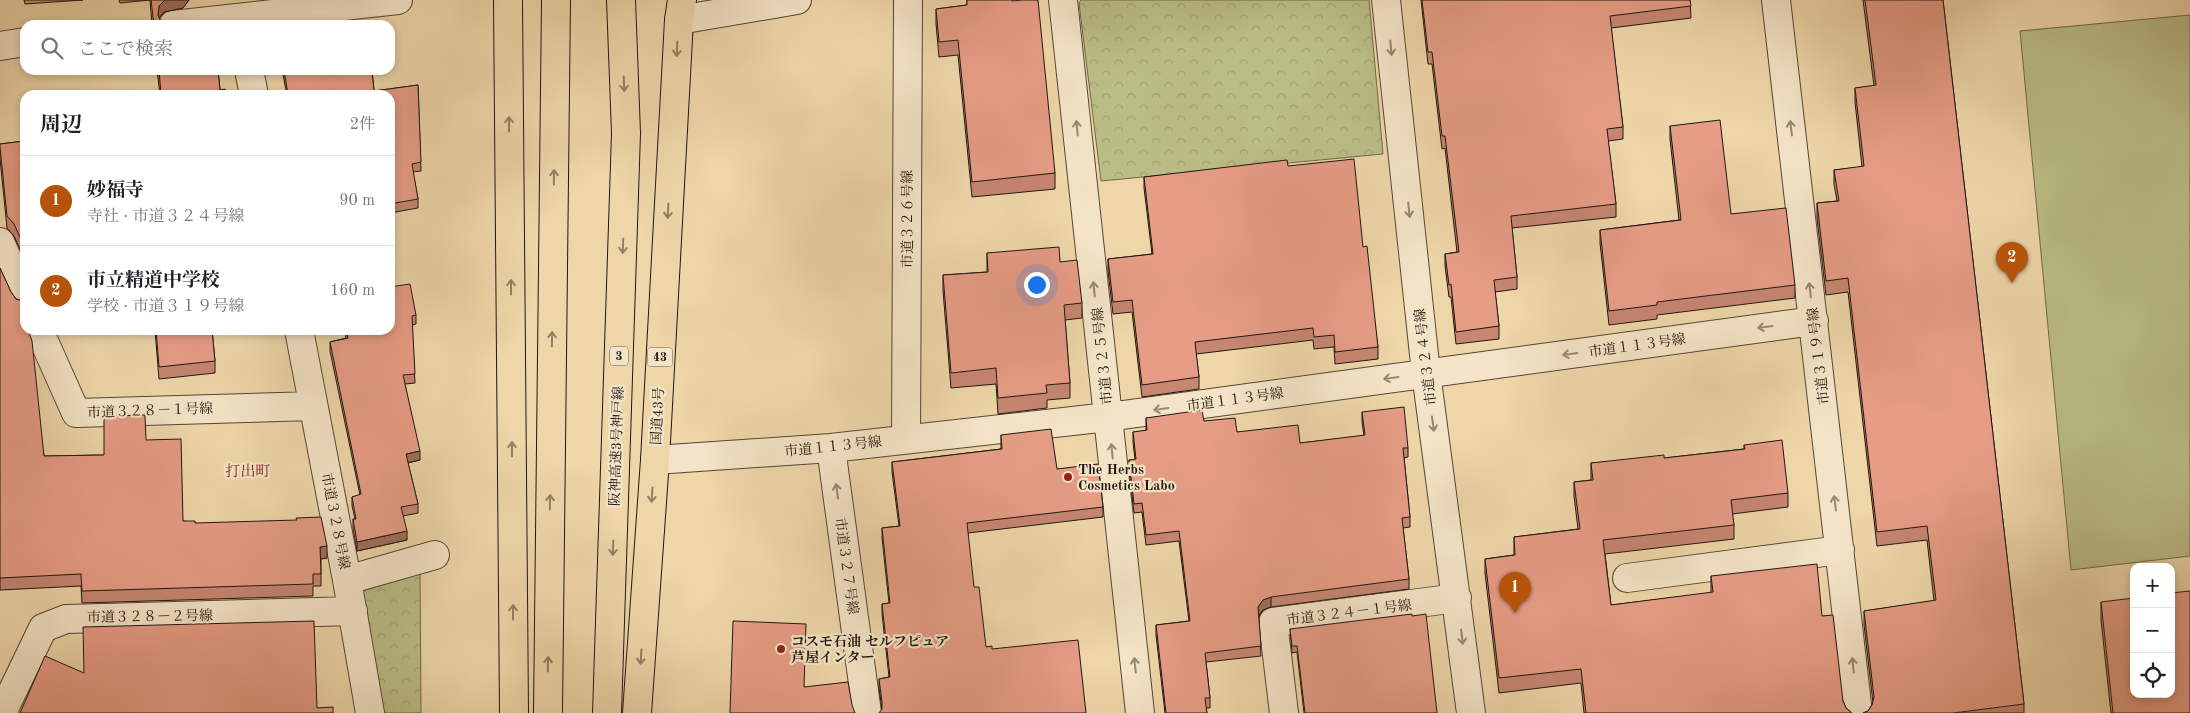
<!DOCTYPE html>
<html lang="ja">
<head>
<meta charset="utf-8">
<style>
  :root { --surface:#fff; --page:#f2f2f2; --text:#202124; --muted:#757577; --line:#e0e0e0; --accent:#b45309 }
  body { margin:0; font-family:"Old Standard TT","Noto Serif JP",serif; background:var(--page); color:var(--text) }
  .controls { position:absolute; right:15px; bottom:15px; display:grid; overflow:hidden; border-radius:10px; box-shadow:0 2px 8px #0003 }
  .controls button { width:45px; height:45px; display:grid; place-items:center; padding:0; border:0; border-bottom:1px solid var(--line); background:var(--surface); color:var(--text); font:25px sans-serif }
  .you { position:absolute; left:1036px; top:284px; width:18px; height:18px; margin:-12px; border:4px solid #fff; border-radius:50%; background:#1a73e8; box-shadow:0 0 0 8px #1a73e833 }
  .badge { display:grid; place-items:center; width:32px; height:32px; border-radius:50%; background:var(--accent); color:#fff; font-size:16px; font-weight:700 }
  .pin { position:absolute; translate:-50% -41px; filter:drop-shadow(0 1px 2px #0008) }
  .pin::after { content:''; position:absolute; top:26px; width:18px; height:15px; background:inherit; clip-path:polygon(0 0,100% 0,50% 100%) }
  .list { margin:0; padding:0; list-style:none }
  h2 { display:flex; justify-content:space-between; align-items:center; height:65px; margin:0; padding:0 20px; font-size:21px }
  h2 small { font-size:16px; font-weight:400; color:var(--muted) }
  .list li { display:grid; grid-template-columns:32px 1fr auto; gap:15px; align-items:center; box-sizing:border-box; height:90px; padding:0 20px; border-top:1px solid var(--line) }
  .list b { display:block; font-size:19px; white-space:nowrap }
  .list p { margin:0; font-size:16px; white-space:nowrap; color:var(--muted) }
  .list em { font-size:16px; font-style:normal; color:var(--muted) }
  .icon { flex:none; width:28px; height:28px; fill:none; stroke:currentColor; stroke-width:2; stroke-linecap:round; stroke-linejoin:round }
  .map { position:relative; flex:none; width:2190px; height:713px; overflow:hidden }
  .search { position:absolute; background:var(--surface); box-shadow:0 2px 8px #0003; left:20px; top:20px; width:375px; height:55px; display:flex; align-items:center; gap:12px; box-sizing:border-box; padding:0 18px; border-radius:15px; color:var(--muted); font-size:19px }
  .panel { position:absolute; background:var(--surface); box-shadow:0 2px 8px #0003; left:20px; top:90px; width:375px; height:245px; border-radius:15px }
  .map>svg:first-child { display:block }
</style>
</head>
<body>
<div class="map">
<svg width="2190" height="713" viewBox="0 0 2190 713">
  <defs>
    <pattern id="forest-crowns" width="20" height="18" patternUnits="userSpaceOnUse" patternTransform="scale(1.25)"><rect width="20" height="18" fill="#bbbd86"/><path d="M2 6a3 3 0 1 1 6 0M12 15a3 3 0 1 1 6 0" fill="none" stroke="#a0a272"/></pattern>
  </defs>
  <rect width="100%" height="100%" fill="#eed6a9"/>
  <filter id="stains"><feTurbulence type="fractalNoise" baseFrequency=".004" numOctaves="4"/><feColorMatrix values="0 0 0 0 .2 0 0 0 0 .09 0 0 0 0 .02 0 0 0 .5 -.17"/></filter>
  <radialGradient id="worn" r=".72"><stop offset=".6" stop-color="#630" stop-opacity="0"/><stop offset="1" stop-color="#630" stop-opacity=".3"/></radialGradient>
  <!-- forest -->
  <path fill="url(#forest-crowns)" stroke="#6d6a4a" d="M1081 0H1369L1383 154 1101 181 1079 3Z
    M420 572 421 713H381L358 593Z"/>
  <!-- pitch -->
  <path fill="#bbbd86" stroke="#6d6a4a" d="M2190 15V556L2071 570 2020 31Z"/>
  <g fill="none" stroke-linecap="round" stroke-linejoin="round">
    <!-- minor casing -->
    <g stroke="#534636" stroke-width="30">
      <path id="minor" d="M1063 0 1140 713
        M1386 0 1426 373 1471 713
        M1776 0 1858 713
        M679 20 797 0
        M173 25 398 0
        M0 46 25 42
        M249 70 254 95
        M0 242 25 298
        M39 330 76 413 313 406
        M299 330 347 580 370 713
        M906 438 908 0
        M831 448 867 713
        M655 460 831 448 1108 417 1814 321
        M1627 578 1840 550
        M347 580 435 555
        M2 713 43 628 66 619 353 611
        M1284 713 1273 622 1457 598"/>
    </g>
    <!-- highway casing -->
    <g stroke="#1f160f" stroke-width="30">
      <path id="highway" d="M508 0 514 713
        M548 713 556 0
        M607 713 626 133 621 0
        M637 713 655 460 679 20 682 0"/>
    </g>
    <!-- minor -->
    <use href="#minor" stroke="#f4e4c7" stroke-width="28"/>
    <!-- highway -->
    <use href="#highway" stroke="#eed6a9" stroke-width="28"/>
  </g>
  <!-- wall -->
  <path fill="#c68672" stroke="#1f160f" d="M24 0H83L25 4Z
    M119 0H189L183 8 164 12 159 18 162 25H152L150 0 120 3Z
    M967 0 1055 173V189L972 197 958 55 939 57 936 24V9L967 5Z
    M1421 0H1690L1691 18 1611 28 1623 127V139L1608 141 1616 204V217L1512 228 1517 277V289L1495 292 1499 326V339L1456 344 1451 297H1449L1445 266V254L1457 252 1445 148 1442 149 1432 64H1428Z
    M1863 0H1943L2024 704V713H1863L1868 711 1873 703 1864 625V611L1934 601 1927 540 1877 546 1848 292 1826 295 1817 218V203L1837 201 1834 184V170L1862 167 1855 102V88L1874 86Z
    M157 70H218L220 90 226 95H160Z
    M282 70H372L374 91 418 85 421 171 413 172 418 199V208L390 213V95H287Z
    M1670 126 1731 214 1795 285V298L1657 315V319L1609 325 1600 243V230L1679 220 1670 139Z
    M25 141V260L14 236 7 228 0 159V144Z
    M1288 166 1363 247 1378 347V359L1335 364 1334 347 1314 349 1313 340 1196 354 1199 377V389L1142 397 1132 312 1113 314 1108 271V259L1152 254 1144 188V177Z
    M987 253 1060 262 1082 303V318L1065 320 1070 383V398L1047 400V408L998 414 996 384 951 388 943 291V275L987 272Z
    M0 268 11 292 16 299 23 301 25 330 44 456 104 455 146 440 183 521 195 523 327 558 321 559V586H313V596L82 603 81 586 0 590Z
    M390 287 416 315V324L412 325 415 383 405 384 420 460 408 463 418 504V513L403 516 407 540 357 551 353 528V519H355L352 506V497L360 495 330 351V342L346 338 345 330H390Z
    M155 330H212L215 361V373L159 379Z
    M1362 412 1408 448V457L1404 458 1410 517V527L1403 528 1409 579V589L1271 607 1263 610 1259 616 1261 656 1206 662 1210 698V708H1206L1207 713H1165L1156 635V625L1189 621 1179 541 1146 545 1142 512 1134 513 1129 470V460H1135L1133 442V432L1146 431V418L1204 421 1237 432 1300 443 1364 436 1362 422Z
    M1001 435 1057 469 1103 507V517L968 533 882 709 879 688V679L889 677 882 614V604L889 603 882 538V528L899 526 892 472V462L1001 449Z
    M1744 445 1788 493V507L1732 514 1734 525V539L1605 554 1611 605 1711 593V576L1822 616 1843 701 1846 708 1852 713H1584L1581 683 1499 693 1485 573V559L1514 555V537L1578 529 1574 496V482L1591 480V463L1664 458 1744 449Z
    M2101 602 2190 713H2111L2101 620Z
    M1290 629 1437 713H1304L1297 652 1292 653Z"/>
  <!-- shaded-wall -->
  <path fill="#a16d5d" stroke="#1f160f" d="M164 0H189L183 8 164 12 159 18 158 15 159 6Z
    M420 451V460L406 463V454Z
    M407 531V540L357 551V542Z
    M327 546V558L320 559V547Z
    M1271 597V607L1263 610 1258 616V607L1263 600Z"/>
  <!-- building -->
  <path fill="#e69c85" stroke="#1f160f" d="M151 0H165L159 6 158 15 162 24V25H154Z
    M967 0H1012V1L1022 0H1038L1055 173 972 182 958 40 939 42 936 9 967 5Z
    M1422 0H1690L1691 6 1610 16 1623 127 1607 129 1616 204 1511 216 1517 277 1494 280 1499 326 1456 332 1451 284 1449 285 1445 254 1459 252 1445 136H1442L1432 52H1428Z
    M1865 0H1943L2024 704 1953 713H1863L1868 711 1872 705 1874 697 1864 611 1936 600 1927 526 1877 532 1848 278 1826 281 1817 203 1839 201 1834 170 1864 166 1855 88 1876 85Z
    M159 70H218L220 90 225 89 226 95H161Z
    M284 70H372L374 91 418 85 421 162 412 164 418 199 390 204V95H288Z
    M1720 120 1731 214 1786 208 1795 285 1657 302V305L1609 311 1600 230 1681 220 1670 126Z
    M25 141V248L14 224 7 216 0 147V144Z
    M1354 159 1363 247 1367 246 1378 347 1335 352 1334 335 1314 337 1313 328 1195 342 1199 377 1142 385 1132 300 1113 302 1108 259 1153 254 1144 177 1287 160 1288 166Z
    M1059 247 1060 262 1077 260 1082 303 1064 305 1070 383 1046 385 1047 393 998 398 996 368 951 373 943 275 988 272 987 253Z
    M0 268 11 292 16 299 23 301H25V312L23 317 25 321V330H28L32 341 44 456 104 455V416L145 415 146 440 181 439 183 521H195V523L297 520 296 518 321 517 327 546 320 547 321 574H313V584L82 591 81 574 0 578Z
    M410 284 416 315 412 316 415 374 403 375 420 451 406 454 418 504 401 507 407 531 357 542 353 519H356L352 497 361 494 330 342 348 338 346 330H390V287Z
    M156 330H212L215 361 159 367Z
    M1404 407 1408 448H1403L1410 517 1402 518 1409 579 1271 597 1263 600 1258 607 1261 646 1205 653 1210 698H1205L1207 713H1166L1156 625 1190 621 1179 531 1146 535 1142 503 1134 504 1129 460 1136 459 1133 432 1147 430 1146 418 1202 410 1204 421 1235 418 1237 432 1298 425 1300 443 1365 435 1362 412Z
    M1051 429 1057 469 1098 464 1103 507 967 523 974 587H979L986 647 992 646V649L1078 640 1086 713H879L882 709V702L879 679 890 677 882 604 890 603 882 528 900 526 892 462 1002 449 1001 435Z
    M1782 440 1788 493 1731 500 1734 525 1603 540 1611 605 1713 592 1711 576 1817 564 1822 616 1833 615 1843 701 1846 708 1852 713H1586L1581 669 1499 678 1485 559 1515 555 1514 537 1580 529 1574 482 1593 480 1591 463 1664 455V458L1745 449 1744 445Z
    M2190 591V713H2113L2101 602 2134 598V694H2171V593Z
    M1412 614V616L1426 614 1437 713H1305L1297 646H1292L1290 629Z
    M314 621 317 708 333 707V713H20L45 656 84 673 83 627Z
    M733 621 806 624 804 687 848 682 852 705 855 713H730Z"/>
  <!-- one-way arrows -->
  <defs><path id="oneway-shaft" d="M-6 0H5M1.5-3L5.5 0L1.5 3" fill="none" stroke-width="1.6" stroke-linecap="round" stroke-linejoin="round" transform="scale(1.25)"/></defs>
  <g stroke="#948774">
    <use href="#oneway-shaft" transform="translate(1391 48) rotate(84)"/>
    <use href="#oneway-shaft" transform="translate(1077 128) rotate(-96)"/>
    <use href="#oneway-shaft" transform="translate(1791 128) rotate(-97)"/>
    <use href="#oneway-shaft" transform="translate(1409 210) rotate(84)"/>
    <use href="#oneway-shaft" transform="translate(1094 289) rotate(-96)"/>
    <use href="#oneway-shaft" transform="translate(1810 290) rotate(-97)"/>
    <use href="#oneway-shaft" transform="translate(1765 327) rotate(172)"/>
    <use href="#oneway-shaft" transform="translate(1570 354) rotate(172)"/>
    <use href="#oneway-shaft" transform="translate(1391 378) rotate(172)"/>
    <use href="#oneway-shaft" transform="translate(1161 409) rotate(172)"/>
    <use href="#oneway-shaft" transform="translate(1433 424) rotate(82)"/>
    <use href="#oneway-shaft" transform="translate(1112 451) rotate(-96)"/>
    <use href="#oneway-shaft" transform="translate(837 491) rotate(-98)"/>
    <use href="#oneway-shaft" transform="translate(1835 503) rotate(-97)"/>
    <use href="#oneway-shaft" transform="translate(1462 637) rotate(83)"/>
    <use href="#oneway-shaft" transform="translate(1135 665) rotate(-96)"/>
    <use href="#oneway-shaft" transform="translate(1853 665) rotate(-96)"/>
  </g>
  <g stroke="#918064">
    <use href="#oneway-shaft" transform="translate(677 49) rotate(93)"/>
    <use href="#oneway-shaft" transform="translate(624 84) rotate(88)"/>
    <use href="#oneway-shaft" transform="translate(509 124) rotate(-90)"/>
    <use href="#oneway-shaft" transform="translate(554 177) rotate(-89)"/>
    <use href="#oneway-shaft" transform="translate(668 211) rotate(93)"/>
    <use href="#oneway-shaft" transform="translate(623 246) rotate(92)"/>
    <use href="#oneway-shaft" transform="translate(511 287) rotate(-90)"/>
    <use href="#oneway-shaft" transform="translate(552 339) rotate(-89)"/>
    <use href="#oneway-shaft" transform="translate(512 449) rotate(-90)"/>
    <use href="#oneway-shaft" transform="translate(652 495) rotate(94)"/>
    <use href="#oneway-shaft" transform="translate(550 502) rotate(-89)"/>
    <use href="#oneway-shaft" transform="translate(613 548) rotate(92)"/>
    <use href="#oneway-shaft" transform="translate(513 612) rotate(-90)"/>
    <use href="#oneway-shaft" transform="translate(641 657) rotate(94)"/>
    <use href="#oneway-shaft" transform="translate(548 664) rotate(-89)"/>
  </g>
  <!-- markers -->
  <g fill="#8f2418" stroke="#f4e4c7" stroke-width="2">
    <circle cx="1068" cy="477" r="5"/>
    <circle cx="781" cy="649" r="5"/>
  </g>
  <g text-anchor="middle" stroke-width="4.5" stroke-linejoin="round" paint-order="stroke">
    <!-- shield labels -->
    <g fill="#f4e4c7" stroke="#5f5446" stroke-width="1">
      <rect x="610" y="346.5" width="18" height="19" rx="4"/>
      <rect x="647.5" y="347.5" width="25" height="19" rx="4"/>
    </g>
    <g font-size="12" font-weight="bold" fill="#1f160f">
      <text x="619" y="360">3</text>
      <text x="660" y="361">43</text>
    </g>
    <!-- street labels -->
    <g font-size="14" fill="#1f160f" stroke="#f4e4c7">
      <text transform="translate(907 219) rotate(-90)" y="5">市道３２６号線</text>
      <text transform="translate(1637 345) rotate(-8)" y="5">市道１１３号線</text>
      <text transform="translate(1102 356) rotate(-96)" y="5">市道３２５号線</text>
      <text transform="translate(1818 356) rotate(-97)" y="5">市道３１９号線</text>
      <text transform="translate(1425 357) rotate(-97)" y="5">市道３２４号線</text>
      <text transform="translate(1235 399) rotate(-8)" y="5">市道１１３号線</text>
      <text transform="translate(150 410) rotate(-2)" y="5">市道３２８－１号線</text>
      <text transform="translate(657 416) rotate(-87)" y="5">国道43号</text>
      <text transform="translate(616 446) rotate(-88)" y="5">阪神高速3号神戸線</text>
      <text transform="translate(833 446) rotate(-6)" y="5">市道１１３号線</text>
      <text transform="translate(336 521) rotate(79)" y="5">市道３２８号線</text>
      <text transform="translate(847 566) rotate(82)" y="5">市道３２７号線</text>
      <text transform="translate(1349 612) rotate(-7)" y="5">市道３２４－１号線</text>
      <text transform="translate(150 616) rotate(-1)" y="5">市道３２８－２号線</text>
    </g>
    <!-- poi labels -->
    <g font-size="14" font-weight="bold" fill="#1f160f" stroke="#f4e4c7" text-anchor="start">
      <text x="1078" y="474">The Herbs<tspan x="1078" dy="16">Cosmetics Labo</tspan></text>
      <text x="791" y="646">コスモ石油 セルフピュア<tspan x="791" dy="16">芦屋インター</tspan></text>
    </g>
    <!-- neighbourhood labels -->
    <g font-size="15" fill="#7a1f14" stroke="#f4e4c7">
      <text x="248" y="476">打出町</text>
    </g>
  </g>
  <rect width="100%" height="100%" filter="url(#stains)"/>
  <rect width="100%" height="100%" fill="url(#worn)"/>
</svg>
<div class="controls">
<button>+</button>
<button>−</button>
<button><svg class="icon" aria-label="locate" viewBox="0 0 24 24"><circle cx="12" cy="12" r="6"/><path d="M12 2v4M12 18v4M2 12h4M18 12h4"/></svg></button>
</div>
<div class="you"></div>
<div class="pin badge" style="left:1515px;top:613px">1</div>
<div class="pin badge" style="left:2012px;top:283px">2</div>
<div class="search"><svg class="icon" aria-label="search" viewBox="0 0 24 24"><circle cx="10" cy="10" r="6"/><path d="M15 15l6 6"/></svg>ここで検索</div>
<section class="panel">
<h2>周辺<small>2件</small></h2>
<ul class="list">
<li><span class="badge">1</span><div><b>妙福寺</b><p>寺社 · 市道３２４号線</p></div><em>90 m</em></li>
<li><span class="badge">2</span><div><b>市立精道中学校</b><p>学校 · 市道３１９号線</p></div><em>160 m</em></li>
</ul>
</section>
</div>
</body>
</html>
